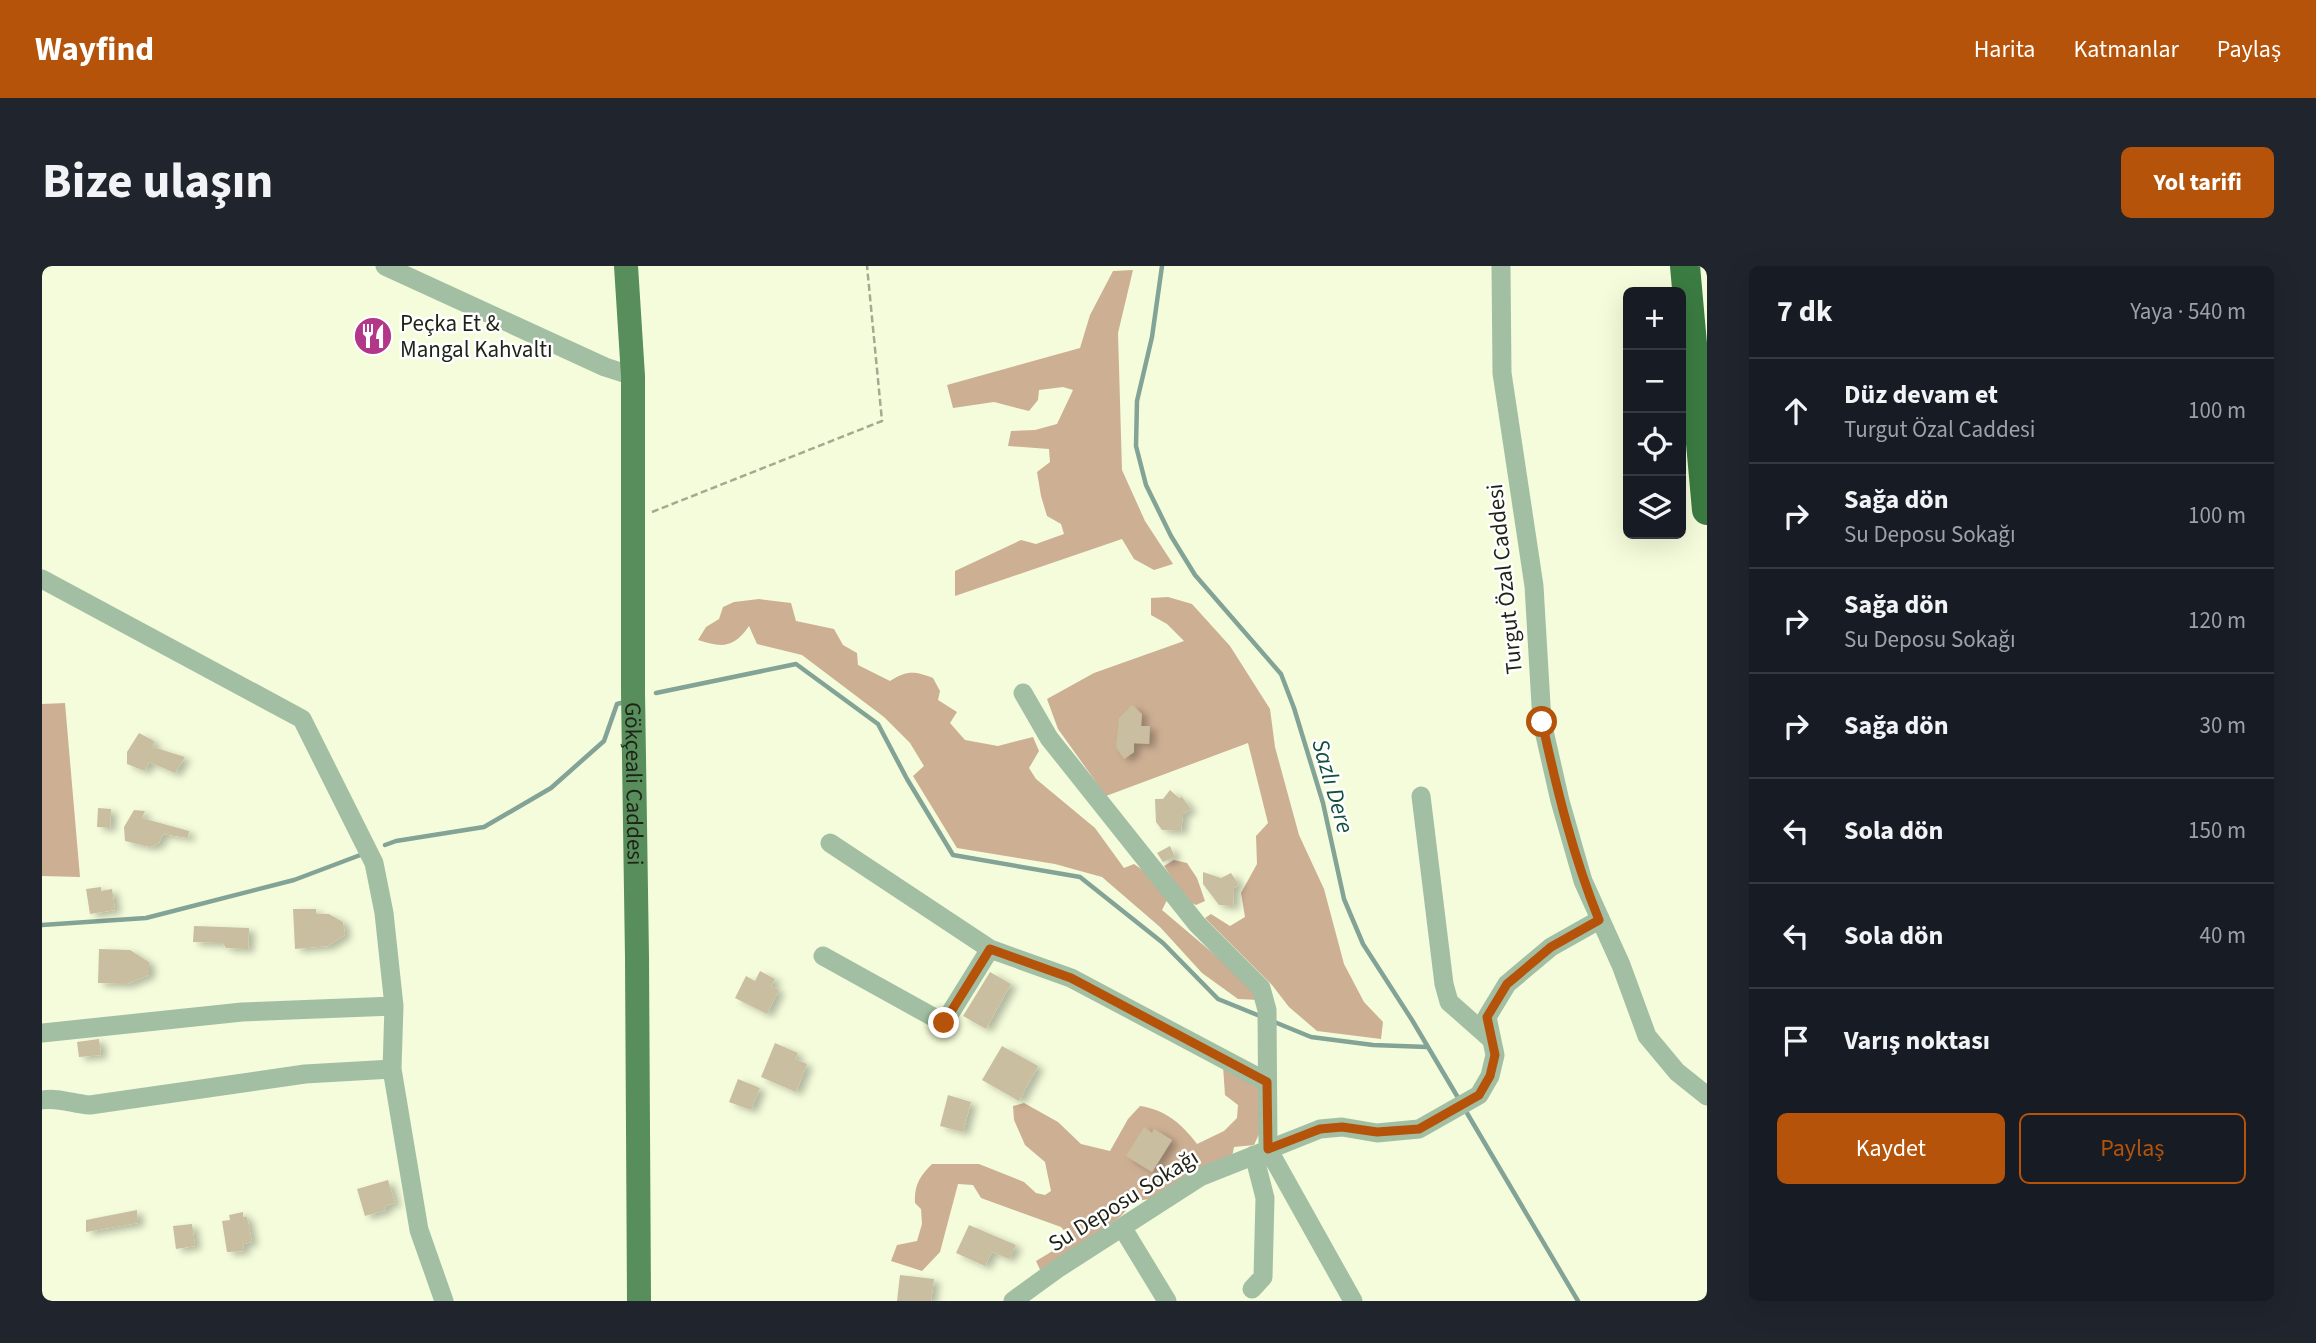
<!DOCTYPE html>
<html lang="tr">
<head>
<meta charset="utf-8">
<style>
  :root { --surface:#171b24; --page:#20242c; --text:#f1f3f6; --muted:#9ea1a6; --line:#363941; --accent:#b45309 }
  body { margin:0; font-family:"Source Sans 3",sans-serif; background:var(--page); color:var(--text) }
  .controls { position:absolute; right:21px; top:21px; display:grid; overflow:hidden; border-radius:10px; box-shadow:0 7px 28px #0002 }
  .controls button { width:63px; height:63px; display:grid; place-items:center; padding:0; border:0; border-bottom:2px solid var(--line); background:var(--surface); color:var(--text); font:35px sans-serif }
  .stop { position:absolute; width:21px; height:21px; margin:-16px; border:5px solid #b45309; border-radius:50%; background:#fff }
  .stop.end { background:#b45309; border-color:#fff; box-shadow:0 2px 7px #0008 }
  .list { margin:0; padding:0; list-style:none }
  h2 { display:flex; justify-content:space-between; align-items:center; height:91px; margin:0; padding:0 28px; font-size:30px }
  h2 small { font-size:23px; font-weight:400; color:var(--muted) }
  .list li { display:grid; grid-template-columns:46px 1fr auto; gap:21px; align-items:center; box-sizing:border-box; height:105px; padding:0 28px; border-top:2px solid var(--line) }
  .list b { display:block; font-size:26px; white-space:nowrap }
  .list p { margin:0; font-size:23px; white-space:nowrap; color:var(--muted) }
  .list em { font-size:23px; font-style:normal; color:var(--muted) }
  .actions { display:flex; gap:14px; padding:21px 28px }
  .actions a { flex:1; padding:16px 0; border:2px solid var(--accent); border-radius:10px; text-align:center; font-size:24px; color:var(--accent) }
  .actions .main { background:var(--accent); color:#fff }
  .icon { flex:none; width:38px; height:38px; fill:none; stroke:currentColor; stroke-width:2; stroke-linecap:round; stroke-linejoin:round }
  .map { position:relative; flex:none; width:1665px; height:1035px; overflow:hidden; border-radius:10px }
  header { display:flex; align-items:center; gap:42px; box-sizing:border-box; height:98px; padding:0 35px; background:var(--accent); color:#fff }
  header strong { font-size:33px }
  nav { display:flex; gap:38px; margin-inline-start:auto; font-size:24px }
  .intro { display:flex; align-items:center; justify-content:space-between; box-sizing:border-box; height:168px; padding:0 42px }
  h1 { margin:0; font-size:49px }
  .button { padding:18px 32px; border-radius:10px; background:var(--accent); color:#fff; font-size:24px; font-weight:700 }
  main { display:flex; gap:42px; padding:0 42px }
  aside { flex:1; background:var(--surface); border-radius:10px; box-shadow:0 7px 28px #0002 }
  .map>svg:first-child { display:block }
</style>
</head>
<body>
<header>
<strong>Wayfind</strong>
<nav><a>Harita</a><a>Katmanlar</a><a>Paylaş</a></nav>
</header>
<div class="intro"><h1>Bize ulaşın</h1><a class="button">Yol tarifi</a></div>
<main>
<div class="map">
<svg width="1665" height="1035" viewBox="0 0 1665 1035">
  <defs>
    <filter id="shadow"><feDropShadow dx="6" dy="3.5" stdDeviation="3.5" flood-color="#0004"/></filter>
  </defs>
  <rect width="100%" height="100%" fill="#f4fcdb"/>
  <!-- forest -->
  <path fill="#cdaf93" d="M1091 4 1076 67 1080 204 1103 255 1131 298 1112 304 1092 293 1080 273 913 330V305L979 274 994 278 1022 268 1019 258 1005 250 999 230 995 206 1008 196 1007 183 966 180 969 165 993 164 1015 158 1031 124 1021 121 997 124 996 134 987 145 952 136 911 142 905 119 1038 82 1048 49 1071 5Z
    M1126 331 1150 338 1188 380 1228 443 1233 481 1257 569 1282 623 1302 698 1322 736 1341 756 1339 773 1275 765 1247 741 1230 719 1163 652 1169 648 1188 660 1203 651 1199 627 1215 598 1214 570 1226 557 1206 477 1064 530 1016 463 1005 433 1052 407 1142 375 1125 358 1109 349V332Z
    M717 333 749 337 754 355 792 363 801 379 815 387 816 399 848 415C865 404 873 405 891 412L898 425 896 434 915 446 908 457 923 474 956 480 991 471 997 485 987 502 994 513 1053 562 1082 602 1092 598 1108 609 1125 634 1120 644 1211 721 1217 734 1196 733 1160 707 1118 661 1060 611 1013 598 915 582 871 510 882 500 868 477 842 451 760 389 715 378 707 360C692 382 680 382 656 374L664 361 677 353 681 341 692 336Z
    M23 437 38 611 0 610V438Z
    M1132 594 1145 597 1155 612 1163 635 1154 639 1145 635 1122 600Z
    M1181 800 1211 809 1221 826 1218 866 1212 879 1192 881 1190 891 1116 932 1093 935 1078 951 999 1006 994 995 1009 986 1025 968 1019 961 939 932 931 919 916 918 898 986 880 1005 849 995 855 979 875 975 880 958 879 943 873 937C872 919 878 910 890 898H937L982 916 994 927 1003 929 1009 925 1003 896 983 879 972 854 971 840 982 837 1016 856 1039 878 1068 885 1086 853 1098 840C1124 844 1140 858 1155 878L1182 865 1195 852 1196 839 1183 829Z"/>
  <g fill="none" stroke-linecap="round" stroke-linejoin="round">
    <!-- stream -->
    <path stroke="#82a395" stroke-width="4.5" d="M1120 0 1110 71 1095 135 1094 180 1104 219 1129 270 1153 309 1239 408 1252 442 1281 537 1302 633 1321 678 1370 754 1418 835
      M614 427 754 398 836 458 865 513 911 589 1038 611 1121 677 1176 733 1218 750
      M343 579 354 575 442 561 509 522 562 475 575 438 583 436
      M0 659 104 652 252 614 321 588
      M1230 755 1269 771 1331 779 1385 781
      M1422 842 1536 1035"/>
  </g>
  <!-- building -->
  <path fill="#c9be9f" filter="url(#shadow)" d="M1090 439 1100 448 1099 460H1108L1107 478 1092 477V486L1082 493 1074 481 1077 452Z
    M97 467 112 475 111 481 143 491 133 507 107 496 103 505 85 498V486Z
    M1128 524 1137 532 1140 531 1149 543 1141 548 1139 565 1120 564 1114 556 1113 533H1121Z
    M56 542 69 543 68 562 55 561Z
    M92 544 103 545 100 552 147 565 146 572 121 568 117 577 108 581 83 575 82 561Z
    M1128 580 1133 591 1121 596 1115 587Z
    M1161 606 1179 612 1189 607 1197 619 1192 622 1191 640 1177 639 1161 618Z
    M59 621V625L70 623 73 644 48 648 44 623Z
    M251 643H274V648H287L301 656 303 669 286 680 253 683Z
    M152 660 207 662 206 683 184 682 181 677 151 676Z
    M57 683 88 684 107 696V709L85 718 56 717Z
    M718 705 733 713 729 720 737 724 725 748 693 732 704 710 713 715Z
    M948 706 969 718 944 763 921 750Z
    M57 773 59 789 37 791 35 776Z
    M733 777 756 787 753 793 765 798 754 826 719 811Z
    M960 780 996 800 977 835 940 814Z
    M696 813 718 822 709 844 687 836Z
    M906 829 929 836 921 866 898 860Z
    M1102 861 1110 867 1112 863 1130 874 1110 906 1084 890Z
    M346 914 353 937 343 940 344 944 323 950 315 923Z
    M95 944 96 957 44 966V954Z
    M201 946V951H205L210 976 201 978 202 985 185 986 180 955 188 954 187 949Z
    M150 958 153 980 134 983 131 960Z
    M927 959 974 979 967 993 950 986 943 1000 914 987Z
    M858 1009 892 1013 889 1035H855Z"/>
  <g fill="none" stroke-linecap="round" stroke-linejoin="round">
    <!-- path -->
    <path stroke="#a4aa91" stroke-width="2.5" stroke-dasharray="7 3.5" stroke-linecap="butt" d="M610 246 840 155 825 0"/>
    <!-- minor -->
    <path stroke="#a2bfa3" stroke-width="19" d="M343 0 563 101 591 110
      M1459 0 1460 107 1492 320 1500 456 1518 535 1541 615 1579 699 1605 770 1635 806 1665 830
      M0 313 260 453 332 597 342 647 352 740 350 803 377 964 402 1035
      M981 427 1007 472 1155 658 1219 722 1225 744 1226 883 1311 1035
      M1379 530 1402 718 1407 736 1449 773
      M788 577 948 683 1029 712 1225 816
      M781 690 902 757 948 683
      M0 767 200 746 352 740
      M0 834C17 831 31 838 48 839L263 808 350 803
      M1080 961 1125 1035
      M1210 1023 1221 1011 1223 932 1212 889
      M971 1035 1015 1003 1158 911 1278 863 1300 861 1335 867 1377 863 1437 829 1448 810 1453 789 1445 751 1465 718 1509 681 1557 654"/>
    <!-- major -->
    <path stroke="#588e5c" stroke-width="24" id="s1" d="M584 0 591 110V426L595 691 597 1035"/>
    <!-- highway -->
    <path stroke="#3b7c42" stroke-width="30" d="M1643 0 1665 244"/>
  </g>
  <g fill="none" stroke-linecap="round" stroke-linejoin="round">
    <!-- route -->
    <path stroke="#b45309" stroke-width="9" d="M902 757 948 683 1029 712 1225 816 1226 883 1278 863 1300 861 1335 866 1377 863 1437 829 1448 810 1453 789 1445 751 1465 718 1509 681 1557 654C1531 590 1515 524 1500 456"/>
  </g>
  <!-- icons -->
  <defs>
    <g id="restaurant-disc" transform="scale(2.0125)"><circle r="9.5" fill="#b33788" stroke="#fff"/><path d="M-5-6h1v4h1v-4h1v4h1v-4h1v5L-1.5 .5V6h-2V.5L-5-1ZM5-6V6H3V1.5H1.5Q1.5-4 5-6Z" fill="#fff"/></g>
  </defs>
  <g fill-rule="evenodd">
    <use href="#restaurant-disc" x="331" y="70"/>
  </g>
  <g text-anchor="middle" stroke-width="5" stroke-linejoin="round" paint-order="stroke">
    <!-- poi labels -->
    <g font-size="23" fill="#1f2216" stroke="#fff" text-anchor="start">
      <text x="358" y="65">Peçka Et &amp;<tspan x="358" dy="26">Mangal Kahvaltı</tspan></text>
    </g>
    <!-- street labels -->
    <g font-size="23" fill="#1f2216" stroke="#fff">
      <text transform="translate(1462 313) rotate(-96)" y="8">Turgut Özal Caddesi</text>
      <text dy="8" stroke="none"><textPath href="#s1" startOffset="518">Gökçeali Caddesi</textPath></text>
      <text transform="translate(1081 934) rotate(-32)" y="8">Su Deposu Sokağı</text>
    </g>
    <!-- water labels -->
    <g font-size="24" font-style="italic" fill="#134f41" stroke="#fff">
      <text transform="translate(1291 520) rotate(74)" y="8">Sazlı Dere</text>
    </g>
  </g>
</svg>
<div class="controls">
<button>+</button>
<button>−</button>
<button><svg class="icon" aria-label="locate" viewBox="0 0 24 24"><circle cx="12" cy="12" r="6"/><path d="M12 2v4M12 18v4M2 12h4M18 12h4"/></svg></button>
<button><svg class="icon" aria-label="layers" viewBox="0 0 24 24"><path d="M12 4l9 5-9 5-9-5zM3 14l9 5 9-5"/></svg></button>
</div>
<div class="stop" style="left:1500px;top:456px"></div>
<div class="stop end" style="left:902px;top:757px"></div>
</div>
<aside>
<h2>7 dk<small>Yaya · 540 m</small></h2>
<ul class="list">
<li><svg class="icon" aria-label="ahead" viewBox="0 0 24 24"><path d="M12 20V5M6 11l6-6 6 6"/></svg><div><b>Düz devam et</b><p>Turgut Özal Caddesi</p></div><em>100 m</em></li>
<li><svg class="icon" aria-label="right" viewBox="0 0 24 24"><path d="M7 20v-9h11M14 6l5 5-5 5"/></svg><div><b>Sağa dön</b><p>Su Deposu Sokağı</p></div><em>100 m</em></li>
<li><svg class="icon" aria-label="right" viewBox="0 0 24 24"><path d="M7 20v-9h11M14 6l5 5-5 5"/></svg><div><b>Sağa dön</b><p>Su Deposu Sokağı</p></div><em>120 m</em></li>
<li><svg class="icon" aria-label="right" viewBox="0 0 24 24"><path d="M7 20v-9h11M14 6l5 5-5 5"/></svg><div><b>Sağa dön</b></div><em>30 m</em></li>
<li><svg class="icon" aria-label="left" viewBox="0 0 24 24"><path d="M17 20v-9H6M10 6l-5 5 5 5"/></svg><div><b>Sola dön</b></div><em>150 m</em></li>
<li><svg class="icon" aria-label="left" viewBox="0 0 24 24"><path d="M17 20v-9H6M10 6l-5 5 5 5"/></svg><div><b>Sola dön</b></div><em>40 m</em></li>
<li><svg class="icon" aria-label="arrive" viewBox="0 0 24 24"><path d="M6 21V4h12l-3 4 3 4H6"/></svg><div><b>Varış noktası</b></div></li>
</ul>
<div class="actions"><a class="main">Kaydet</a><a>Paylaş</a></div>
</aside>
</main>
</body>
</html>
